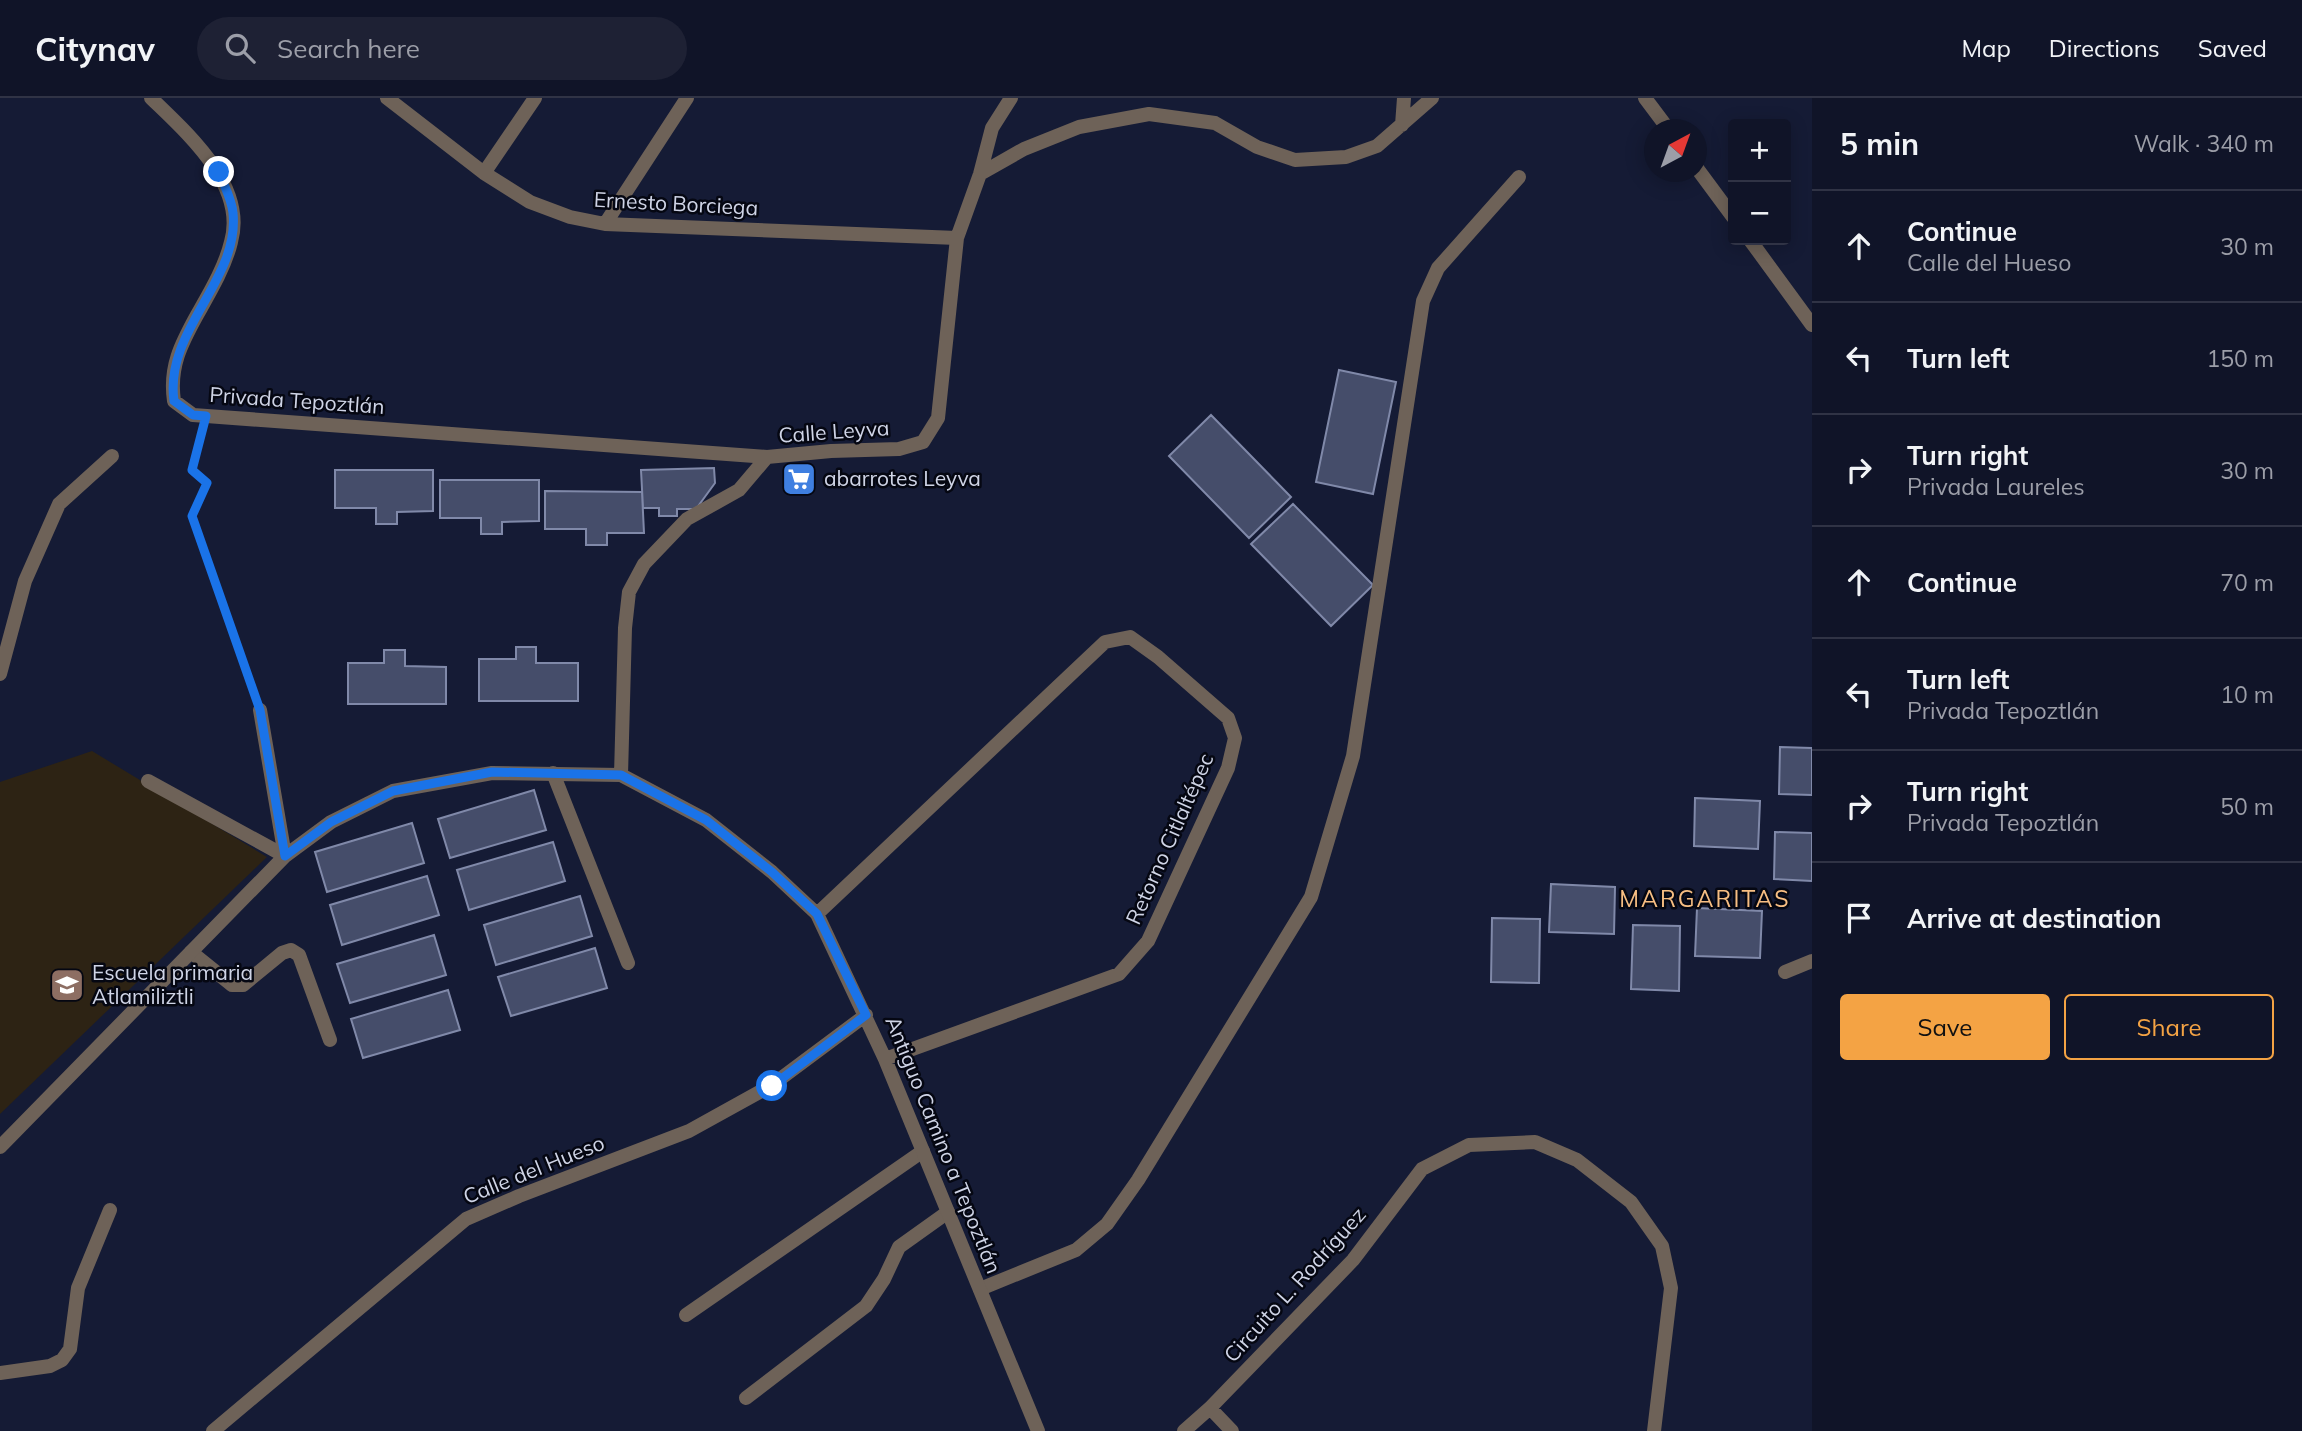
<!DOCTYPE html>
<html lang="en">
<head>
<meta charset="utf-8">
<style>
  :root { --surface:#101428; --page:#1e2134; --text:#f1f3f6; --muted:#9c9ea8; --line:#303345; --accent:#f4a344 }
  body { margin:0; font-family:Mulish,sans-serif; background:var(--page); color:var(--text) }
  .controls { position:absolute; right:21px; top:21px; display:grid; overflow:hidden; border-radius:7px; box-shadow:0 4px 18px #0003 }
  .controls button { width:63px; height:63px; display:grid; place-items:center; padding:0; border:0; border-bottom:2px solid var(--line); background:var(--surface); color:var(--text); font:35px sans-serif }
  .compass { position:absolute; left:1644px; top:21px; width:63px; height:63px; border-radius:50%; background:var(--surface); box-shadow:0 4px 18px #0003; rotate:41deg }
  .stop { position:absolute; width:21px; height:21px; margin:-16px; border:5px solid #1a73e8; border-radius:50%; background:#fff }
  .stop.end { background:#1a73e8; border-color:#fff; box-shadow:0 2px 7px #0008 }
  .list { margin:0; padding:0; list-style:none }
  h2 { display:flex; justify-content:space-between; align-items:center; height:91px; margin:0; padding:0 28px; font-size:30px }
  h2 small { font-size:23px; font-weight:400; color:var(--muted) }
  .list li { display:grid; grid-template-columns:46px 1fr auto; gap:21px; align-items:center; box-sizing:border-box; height:112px; padding:0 28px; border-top:2px solid var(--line) }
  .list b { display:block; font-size:26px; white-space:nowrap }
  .list p { margin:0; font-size:23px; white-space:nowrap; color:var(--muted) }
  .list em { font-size:23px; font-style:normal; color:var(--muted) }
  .actions { display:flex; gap:14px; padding:21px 28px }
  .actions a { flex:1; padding:16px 0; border:2px solid var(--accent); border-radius:7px; text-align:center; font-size:24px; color:var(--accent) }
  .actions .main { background:var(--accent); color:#111 }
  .icon { flex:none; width:38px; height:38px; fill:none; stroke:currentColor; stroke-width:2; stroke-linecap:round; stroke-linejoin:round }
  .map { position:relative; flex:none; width:1812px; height:1333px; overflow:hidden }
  header { display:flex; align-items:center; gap:42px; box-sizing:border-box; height:98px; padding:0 35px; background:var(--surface); border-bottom:2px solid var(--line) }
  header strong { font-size:33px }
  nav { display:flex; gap:38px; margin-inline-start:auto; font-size:24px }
  .search { width:490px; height:63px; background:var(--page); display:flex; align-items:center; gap:18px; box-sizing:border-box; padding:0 24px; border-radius:38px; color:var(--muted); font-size:26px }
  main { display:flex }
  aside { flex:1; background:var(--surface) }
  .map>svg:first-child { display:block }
</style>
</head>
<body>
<header>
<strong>Citynav</strong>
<div class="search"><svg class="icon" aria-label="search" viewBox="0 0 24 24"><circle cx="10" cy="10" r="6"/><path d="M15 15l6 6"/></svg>Search here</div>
<nav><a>Map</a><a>Directions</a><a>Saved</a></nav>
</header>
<main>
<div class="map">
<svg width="1812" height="1333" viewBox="0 0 1812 1333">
  <rect width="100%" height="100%" fill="#151b35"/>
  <!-- education -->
  <path fill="#2d2314" d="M92 653 267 759 0 1016V684Z"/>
  <!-- building -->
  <path fill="#454d6a" stroke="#8089a9" stroke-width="2" d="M1339 272 1396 284 1373 396 1316 384Z
    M1211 317 1291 399 1249 440 1169 358Z
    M714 370 715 385 696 411H677V418H659V410H643L641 372Z
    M335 372H433V413L397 414V426H376V410H335Z
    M440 382H539V423L502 424V436H481V420H440Z
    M545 393 642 394 644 435H607V447H586V431H545Z
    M1293 406 1373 487 1331 528 1251 446Z
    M516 549H536V565H578V603H479V561H516Z
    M384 552H405V568L446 569V606H348V565H384Z
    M1780 649 1812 650V697L1779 696Z
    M534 692 546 732 450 760 438 721Z
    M1695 700 1760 703 1758 751 1694 748Z
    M412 725 424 765 327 794 315 754Z
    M1775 734 1812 735V783L1774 781Z
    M553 744 565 783 469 812 457 772Z
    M427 778 439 817 342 847 330 807Z
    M1551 786 1615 789 1614 836 1549 834Z
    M580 798 592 838 496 867 484 827Z
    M1697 810 1762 813 1760 860 1695 858Z
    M1492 820 1540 821 1539 885 1491 884Z
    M1633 827 1680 828 1679 893 1631 891Z
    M434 837 446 877 350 905 337 866Z
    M595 850 607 890 511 918 498 879Z
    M448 892 460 932 363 960 351 921Z"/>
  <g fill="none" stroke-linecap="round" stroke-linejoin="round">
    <!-- path -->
    <path stroke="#595e75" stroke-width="4.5" stroke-dasharray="5 3.5" stroke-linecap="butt" d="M201 337 192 372 207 385 192 418 252 591"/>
    <!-- service -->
    <path stroke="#6e6258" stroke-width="14" d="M553 675 628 865
      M191 854 232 887H243L282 855 291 852 299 857 330 942
      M1785 874 1812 863
      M980 1191 1076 1152 1107 1126 1138 1082 1311 799 1353 658 1423 203 1438 170 1519 79
      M686 1217 923 1053
      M746 1300 866 1208 884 1181 899 1149 948 1114"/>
    <!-- minor -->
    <path stroke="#6e6258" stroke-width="14" d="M151 0C187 35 247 87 231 144 225 169 210 194 197 217 181 246 169 269 174 303L193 317 767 359
      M387 0 484 75 530 104 570 119 605 126 957 140
      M1645 0 1669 32
      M1402 27 1404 0
      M1696 69 1733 119
      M484 75 535 0
      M980 76 1024 51 1079 29 1149 16 1215 25 1257 49 1295 62 1346 59 1377 48 1432 0
      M605 126 687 0
      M1750 142 1812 227
      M0 576 25 483 59 406 112 358
      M260 612 285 758
      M621 677 625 530 629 494 644 466 687 421 739 392 767 359 831 353 899 351 923 344 938 320 957 140 980 76 992 30 1011 0
      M148 683 285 758
      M817 816 1105 544 1130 539 1158 559 1228 620 1235 640 1228 670 1148 843 1119 876 885 961
      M0 1049 285 758 331 724 393 693 492 675 621 677 706 722 772 774 817 816 885 961 1038 1333
      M0 1275 50 1268 62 1262 70 1251 78 1190 110 1112
      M1210 1310 1232 1333
      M213 1333 466 1121 519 1098 689 1033 772 987 866 917
      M1184 1333 1210 1310 1353 1162 1422 1071 1469 1047 1535 1044 1577 1062 1631 1104 1662 1148 1671 1190 1654 1333"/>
  </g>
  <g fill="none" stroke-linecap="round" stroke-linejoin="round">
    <!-- route -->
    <path stroke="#1a73e8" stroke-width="9" d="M219 74C223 86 232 101 233 115 240 182 164 232 174 303L193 317 206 318 192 372 207 385 192 418 260 612 285 758 331 724 393 693 492 674 621 677 706 722 772 774 817 816 866 917 772 988"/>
  </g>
  <!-- icons -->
  <defs>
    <g id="supermarket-square" transform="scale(1.75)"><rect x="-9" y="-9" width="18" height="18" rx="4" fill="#3f7fe0" stroke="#050712"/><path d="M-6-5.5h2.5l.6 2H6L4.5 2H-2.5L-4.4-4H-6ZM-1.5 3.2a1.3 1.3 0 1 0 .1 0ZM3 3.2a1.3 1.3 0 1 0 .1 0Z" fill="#fff"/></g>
    <g id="school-square" transform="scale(1.75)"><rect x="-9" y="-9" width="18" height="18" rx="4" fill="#8d6e63" stroke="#050712"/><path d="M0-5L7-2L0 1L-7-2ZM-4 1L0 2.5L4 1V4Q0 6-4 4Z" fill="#fff"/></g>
  </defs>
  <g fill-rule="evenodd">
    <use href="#supermarket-square" x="799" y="381"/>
    <use href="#school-square" x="67" y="887"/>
  </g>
  <g text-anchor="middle" stroke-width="5" stroke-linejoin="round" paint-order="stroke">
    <!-- street labels -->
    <g font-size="21" fill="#cfd4e6" stroke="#050712">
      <text transform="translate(676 106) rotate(3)" y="7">Ernesto Borciega</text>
      <text transform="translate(297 303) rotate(4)" y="7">Privada Tepoztlán</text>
      <text transform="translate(834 334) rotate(-4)" y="7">Calle Leyva</text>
      <text transform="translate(1170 741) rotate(-66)" y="7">Retorno Citlaltépec</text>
      <text transform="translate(943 1047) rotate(68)" y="7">Antiguo Camino a Tepoztlán</text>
      <text transform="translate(534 1072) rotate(-22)" y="7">Calle del Hueso</text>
      <text transform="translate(1295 1187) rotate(-48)" y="7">Circuito L. Rodríguez</text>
    </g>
    <!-- poi labels -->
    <g font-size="21" fill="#cfd4e6" stroke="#050712" text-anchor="start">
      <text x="824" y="388">abarrotes Leyva</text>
      <text x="92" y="882">Escuela primaria<tspan x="92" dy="24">Atlamiliztli</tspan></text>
    </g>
    <!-- neighbourhood labels -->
    <g font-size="23" letter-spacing="2" fill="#f7be83" stroke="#050712">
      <text x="1705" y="809">MARGARITAS</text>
    </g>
  </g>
</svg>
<div class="controls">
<button>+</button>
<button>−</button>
</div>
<svg class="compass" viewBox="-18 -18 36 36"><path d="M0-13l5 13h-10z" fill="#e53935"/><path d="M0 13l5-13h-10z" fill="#9c9ea8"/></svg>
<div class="stop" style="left:772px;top:988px"></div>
<div class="stop end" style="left:219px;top:74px"></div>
</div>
<aside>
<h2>5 min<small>Walk · 340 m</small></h2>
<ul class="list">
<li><svg class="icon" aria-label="ahead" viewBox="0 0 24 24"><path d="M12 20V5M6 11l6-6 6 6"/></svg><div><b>Continue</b><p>Calle del Hueso</p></div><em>30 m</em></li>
<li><svg class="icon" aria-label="left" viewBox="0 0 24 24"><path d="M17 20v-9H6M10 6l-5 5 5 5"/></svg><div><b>Turn left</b></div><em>150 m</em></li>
<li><svg class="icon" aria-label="right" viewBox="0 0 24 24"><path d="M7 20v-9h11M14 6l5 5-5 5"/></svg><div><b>Turn right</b><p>Privada Laureles</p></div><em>30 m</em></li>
<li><svg class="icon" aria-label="ahead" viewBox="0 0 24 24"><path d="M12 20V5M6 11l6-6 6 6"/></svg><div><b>Continue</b></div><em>70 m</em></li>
<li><svg class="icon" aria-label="left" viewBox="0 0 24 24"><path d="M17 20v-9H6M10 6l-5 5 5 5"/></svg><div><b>Turn left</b><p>Privada Tepoztlán</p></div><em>10 m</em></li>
<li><svg class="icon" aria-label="right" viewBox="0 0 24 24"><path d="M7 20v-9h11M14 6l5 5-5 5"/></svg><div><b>Turn right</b><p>Privada Tepoztlán</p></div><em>50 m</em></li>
<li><svg class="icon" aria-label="arrive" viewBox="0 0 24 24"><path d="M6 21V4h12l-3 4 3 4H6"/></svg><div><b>Arrive at destination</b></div></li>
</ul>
<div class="actions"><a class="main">Save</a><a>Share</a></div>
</aside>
</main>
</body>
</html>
